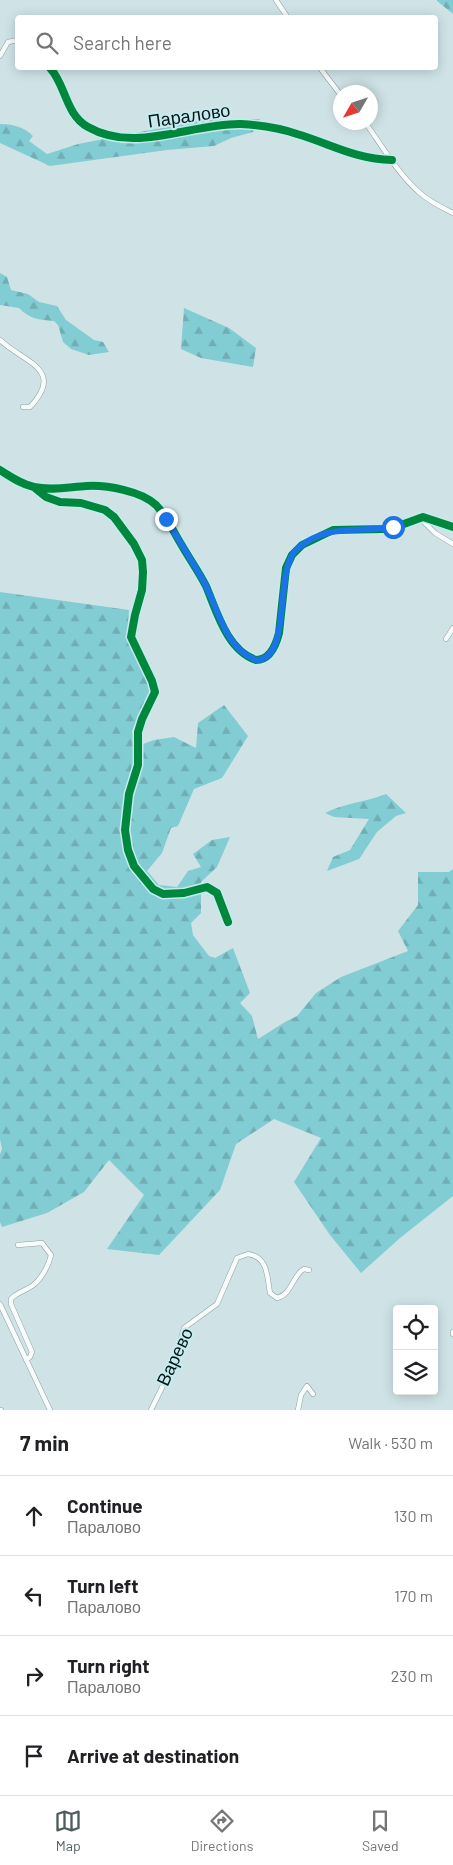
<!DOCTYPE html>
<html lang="en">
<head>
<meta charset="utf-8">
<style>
  :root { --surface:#fff; --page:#f6f6f6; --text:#202124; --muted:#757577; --line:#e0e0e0; --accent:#4d5d5f }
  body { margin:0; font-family:Barlow,sans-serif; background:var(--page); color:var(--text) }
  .controls { position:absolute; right:15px; bottom:15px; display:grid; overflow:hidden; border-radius:5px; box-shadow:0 2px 12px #0003 }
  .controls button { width:45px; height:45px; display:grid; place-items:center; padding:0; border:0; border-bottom:1px solid var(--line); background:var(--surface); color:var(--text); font:25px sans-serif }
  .compass { position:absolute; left:333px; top:85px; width:45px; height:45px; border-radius:50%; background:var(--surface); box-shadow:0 2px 12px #0003; rotate:231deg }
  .stop { position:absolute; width:15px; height:15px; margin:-11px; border:4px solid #1a73e8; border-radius:50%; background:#fff }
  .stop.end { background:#1a73e8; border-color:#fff; box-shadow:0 1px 5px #0008 }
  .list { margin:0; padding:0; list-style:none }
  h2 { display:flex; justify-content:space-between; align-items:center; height:65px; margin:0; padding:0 20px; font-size:21px }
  h2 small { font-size:16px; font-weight:400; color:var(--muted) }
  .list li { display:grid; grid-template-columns:32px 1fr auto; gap:15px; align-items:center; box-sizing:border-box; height:80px; padding:0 20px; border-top:1px solid var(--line) }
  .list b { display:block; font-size:19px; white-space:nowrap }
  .list p { margin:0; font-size:16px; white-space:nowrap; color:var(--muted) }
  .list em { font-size:16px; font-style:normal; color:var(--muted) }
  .icon { flex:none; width:28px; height:28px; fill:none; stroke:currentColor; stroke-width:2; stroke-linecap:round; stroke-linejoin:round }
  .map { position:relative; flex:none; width:453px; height:1410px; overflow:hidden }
  .search { position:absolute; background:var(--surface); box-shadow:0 2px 12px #0003; left:15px; right:15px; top:15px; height:55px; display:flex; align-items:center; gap:12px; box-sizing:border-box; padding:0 18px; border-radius:5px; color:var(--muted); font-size:19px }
  .sheet { height:385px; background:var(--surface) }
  nav { display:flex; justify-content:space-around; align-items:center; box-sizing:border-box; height:70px; border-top:1px solid var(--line); background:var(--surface); font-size:14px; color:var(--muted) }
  nav a { display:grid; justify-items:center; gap:2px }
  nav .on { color:var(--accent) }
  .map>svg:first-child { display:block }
</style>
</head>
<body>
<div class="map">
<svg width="453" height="1410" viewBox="0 0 453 1410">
  <defs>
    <pattern id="forest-firs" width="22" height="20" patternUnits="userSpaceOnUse" patternTransform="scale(1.25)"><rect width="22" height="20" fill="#82ccd3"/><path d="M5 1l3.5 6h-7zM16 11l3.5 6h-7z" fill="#6faeb4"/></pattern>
  </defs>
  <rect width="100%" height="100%" fill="#cfe3e6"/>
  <!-- forest -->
  <path fill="url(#forest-firs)" d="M437 0H453V14L437 1Z
    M260 119 253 132 231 138 214 146 167 150 50 166 0 143V124C13 124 24 127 33 136L29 141 47 154 78 144 202 120Z
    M0 273 7 277 11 290 28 294 39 302 57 306 66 320 94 340 103 342 109 352 89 355 71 349 63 342 58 325 54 321C39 320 30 319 19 308L0 305Z
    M184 308 229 328 256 348 253 367 201 358 181 349Z
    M0 592 129 610 127 637 138 658 154 681 132 731 135 747 154 740 174 737 196 748 198 723 224 705 248 736 222 778 194 789 178 826 171 828 162 853 147 871 159 885 177 887 188 871 201 867 193 854 212 840 230 837 217 867 201 882V913L191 923 193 935 209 956 215 958 233 948 250 993 240 1003 252 1016 258 1039 285 1022 297 1016 316 993 341 977 408 951 398 931 418 905V872H449L453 869V1196L400 1238 361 1273 330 1235 294 1182 321 1138 274 1119 236 1144 220 1190 159 1255 107 1249 144 1195 109 1160 84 1192 47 1213 2 1227 0 1222V1154L2 1149 0 1139Z
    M386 794 406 813 396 816 377 832 359 859 327 871 333 857 350 850 369 819 334 817 325 813C344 803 366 802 386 794Z"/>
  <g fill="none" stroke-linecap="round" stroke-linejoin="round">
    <!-- street casing -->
    <g stroke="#8f9ea0" stroke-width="5.5">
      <path id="street" d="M276 0 288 18
        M0 56 8 42 18 40
        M50 68C66 85 65 114 88 127 135 154 191 123 241 124 260 125 280 128 297 134 331 144 355 159 392 160
        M320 68 340 94
        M365 122C382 146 398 174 420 193 430 202 441 207 453 213
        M0 340C23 362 66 369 30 407H23
        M0 470C11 477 21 484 34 487 52 491 69 487 87 486 107 485 141 491 156 505 166 515 173 531 181 544 189 558 199 572 206 586 217 612 227 650 256 660 270 660 276 645 279 633L286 568 292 555 302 545 333 530 384 529 401 525 423 517 453 527
        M35 488 46 497 60 502 81 503 105 510 114 517 134 544 142 560 143 572 142 590 135 615 131 637 152 681 155 692 142 719 138 732V765L129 794 125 830 128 850 134 866 153 889 163 894 184 893 207 887 217 893 228 922
        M420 518 435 533 453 544
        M446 639 453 628
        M18 1245 42 1243 51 1255C49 1265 41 1280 32 1286 25 1291 15 1293 11 1299V1304L32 1352 30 1357 26 1360
        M0 1304 50 1410
        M453 1332V1334
        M0 1410H1
        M151 1410 174 1363 184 1328 217 1304 237 1258 248 1254C268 1257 267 1276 270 1293L277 1298C290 1295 292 1280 301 1271L304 1269 309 1270
        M298 1410 301 1395 307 1386 313 1394"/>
    </g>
    <!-- street -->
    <use href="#street" stroke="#f8fbfb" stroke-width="4.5"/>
    <!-- cycleway casing -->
    <g stroke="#c6ebef" stroke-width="11">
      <path id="cycleway" d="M50 68C66 85 65 114 88 127 135 154 191 123 241 124 260 125 280 128 297 134 331 144 355 159 392 160
        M0 470C11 477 21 484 34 487 52 491 69 487 87 486 107 485 141 491 156 505 166 515 173 531 181 544 189 558 199 572 206 586 217 612 227 650 256 660 270 660 276 645 279 633L286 568 292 555 302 545 333 530 384 529 401 525 423 517 453 527
        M36 489 46 497 60 502 81 503 105 510 114 517 134 544 142 560 143 572 142 590 135 615 131 637 152 681 155 692 142 719 138 732V765L129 794 125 830 128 850 134 866 153 889 163 894 184 893 207 887 217 893 228 922"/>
    </g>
    <!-- cycleway -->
    <use href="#cycleway" stroke="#00873e" stroke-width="8"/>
  </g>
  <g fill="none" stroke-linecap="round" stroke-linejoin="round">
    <!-- route -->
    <path stroke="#1a73e8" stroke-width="6" d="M166 519C179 540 192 561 204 582 218 608 225 649 256 660 293 660 273 570 297 549 327 523 357 533 393 527"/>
  </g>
  <g text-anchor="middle" stroke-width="4.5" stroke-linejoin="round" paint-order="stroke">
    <!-- street labels -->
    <g font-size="18" fill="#071516" stroke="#c6ebef">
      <text transform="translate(189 116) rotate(-8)" y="6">Паралово</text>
      <text transform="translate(175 1357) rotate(-65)" y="6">Варево</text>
    </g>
  </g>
</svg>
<div class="controls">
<button><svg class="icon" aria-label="locate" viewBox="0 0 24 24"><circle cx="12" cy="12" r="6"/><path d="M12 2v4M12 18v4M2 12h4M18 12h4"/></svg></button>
<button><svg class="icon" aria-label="layers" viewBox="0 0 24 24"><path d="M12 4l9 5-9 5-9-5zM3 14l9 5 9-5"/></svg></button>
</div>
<svg class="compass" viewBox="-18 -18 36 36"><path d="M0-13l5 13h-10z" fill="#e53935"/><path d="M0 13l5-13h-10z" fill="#757577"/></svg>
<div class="stop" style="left:393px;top:527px"></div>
<div class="stop end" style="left:166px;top:519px"></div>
<div class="search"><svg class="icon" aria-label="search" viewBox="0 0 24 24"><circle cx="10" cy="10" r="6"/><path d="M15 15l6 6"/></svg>Search here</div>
</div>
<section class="sheet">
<h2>7 min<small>Walk · 530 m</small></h2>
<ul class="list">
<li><svg class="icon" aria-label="ahead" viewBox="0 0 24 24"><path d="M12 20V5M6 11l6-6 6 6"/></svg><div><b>Continue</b><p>Паралово</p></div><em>130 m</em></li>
<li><svg class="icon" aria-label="left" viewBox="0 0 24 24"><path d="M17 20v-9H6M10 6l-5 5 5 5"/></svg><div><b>Turn left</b><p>Паралово</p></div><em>170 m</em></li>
<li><svg class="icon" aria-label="right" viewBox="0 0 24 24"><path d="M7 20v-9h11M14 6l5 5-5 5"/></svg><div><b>Turn right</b><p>Паралово</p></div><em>230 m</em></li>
<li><svg class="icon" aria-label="arrive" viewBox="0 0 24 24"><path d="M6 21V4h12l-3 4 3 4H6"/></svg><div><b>Arrive at destination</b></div></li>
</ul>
</section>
<nav>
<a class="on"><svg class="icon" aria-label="map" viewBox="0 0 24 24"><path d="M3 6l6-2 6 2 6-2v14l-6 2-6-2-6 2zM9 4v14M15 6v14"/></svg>Map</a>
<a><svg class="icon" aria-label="directions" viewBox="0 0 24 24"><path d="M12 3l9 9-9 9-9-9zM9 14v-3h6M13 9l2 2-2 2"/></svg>Directions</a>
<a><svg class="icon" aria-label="saved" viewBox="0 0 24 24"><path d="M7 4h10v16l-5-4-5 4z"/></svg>Saved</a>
</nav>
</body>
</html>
